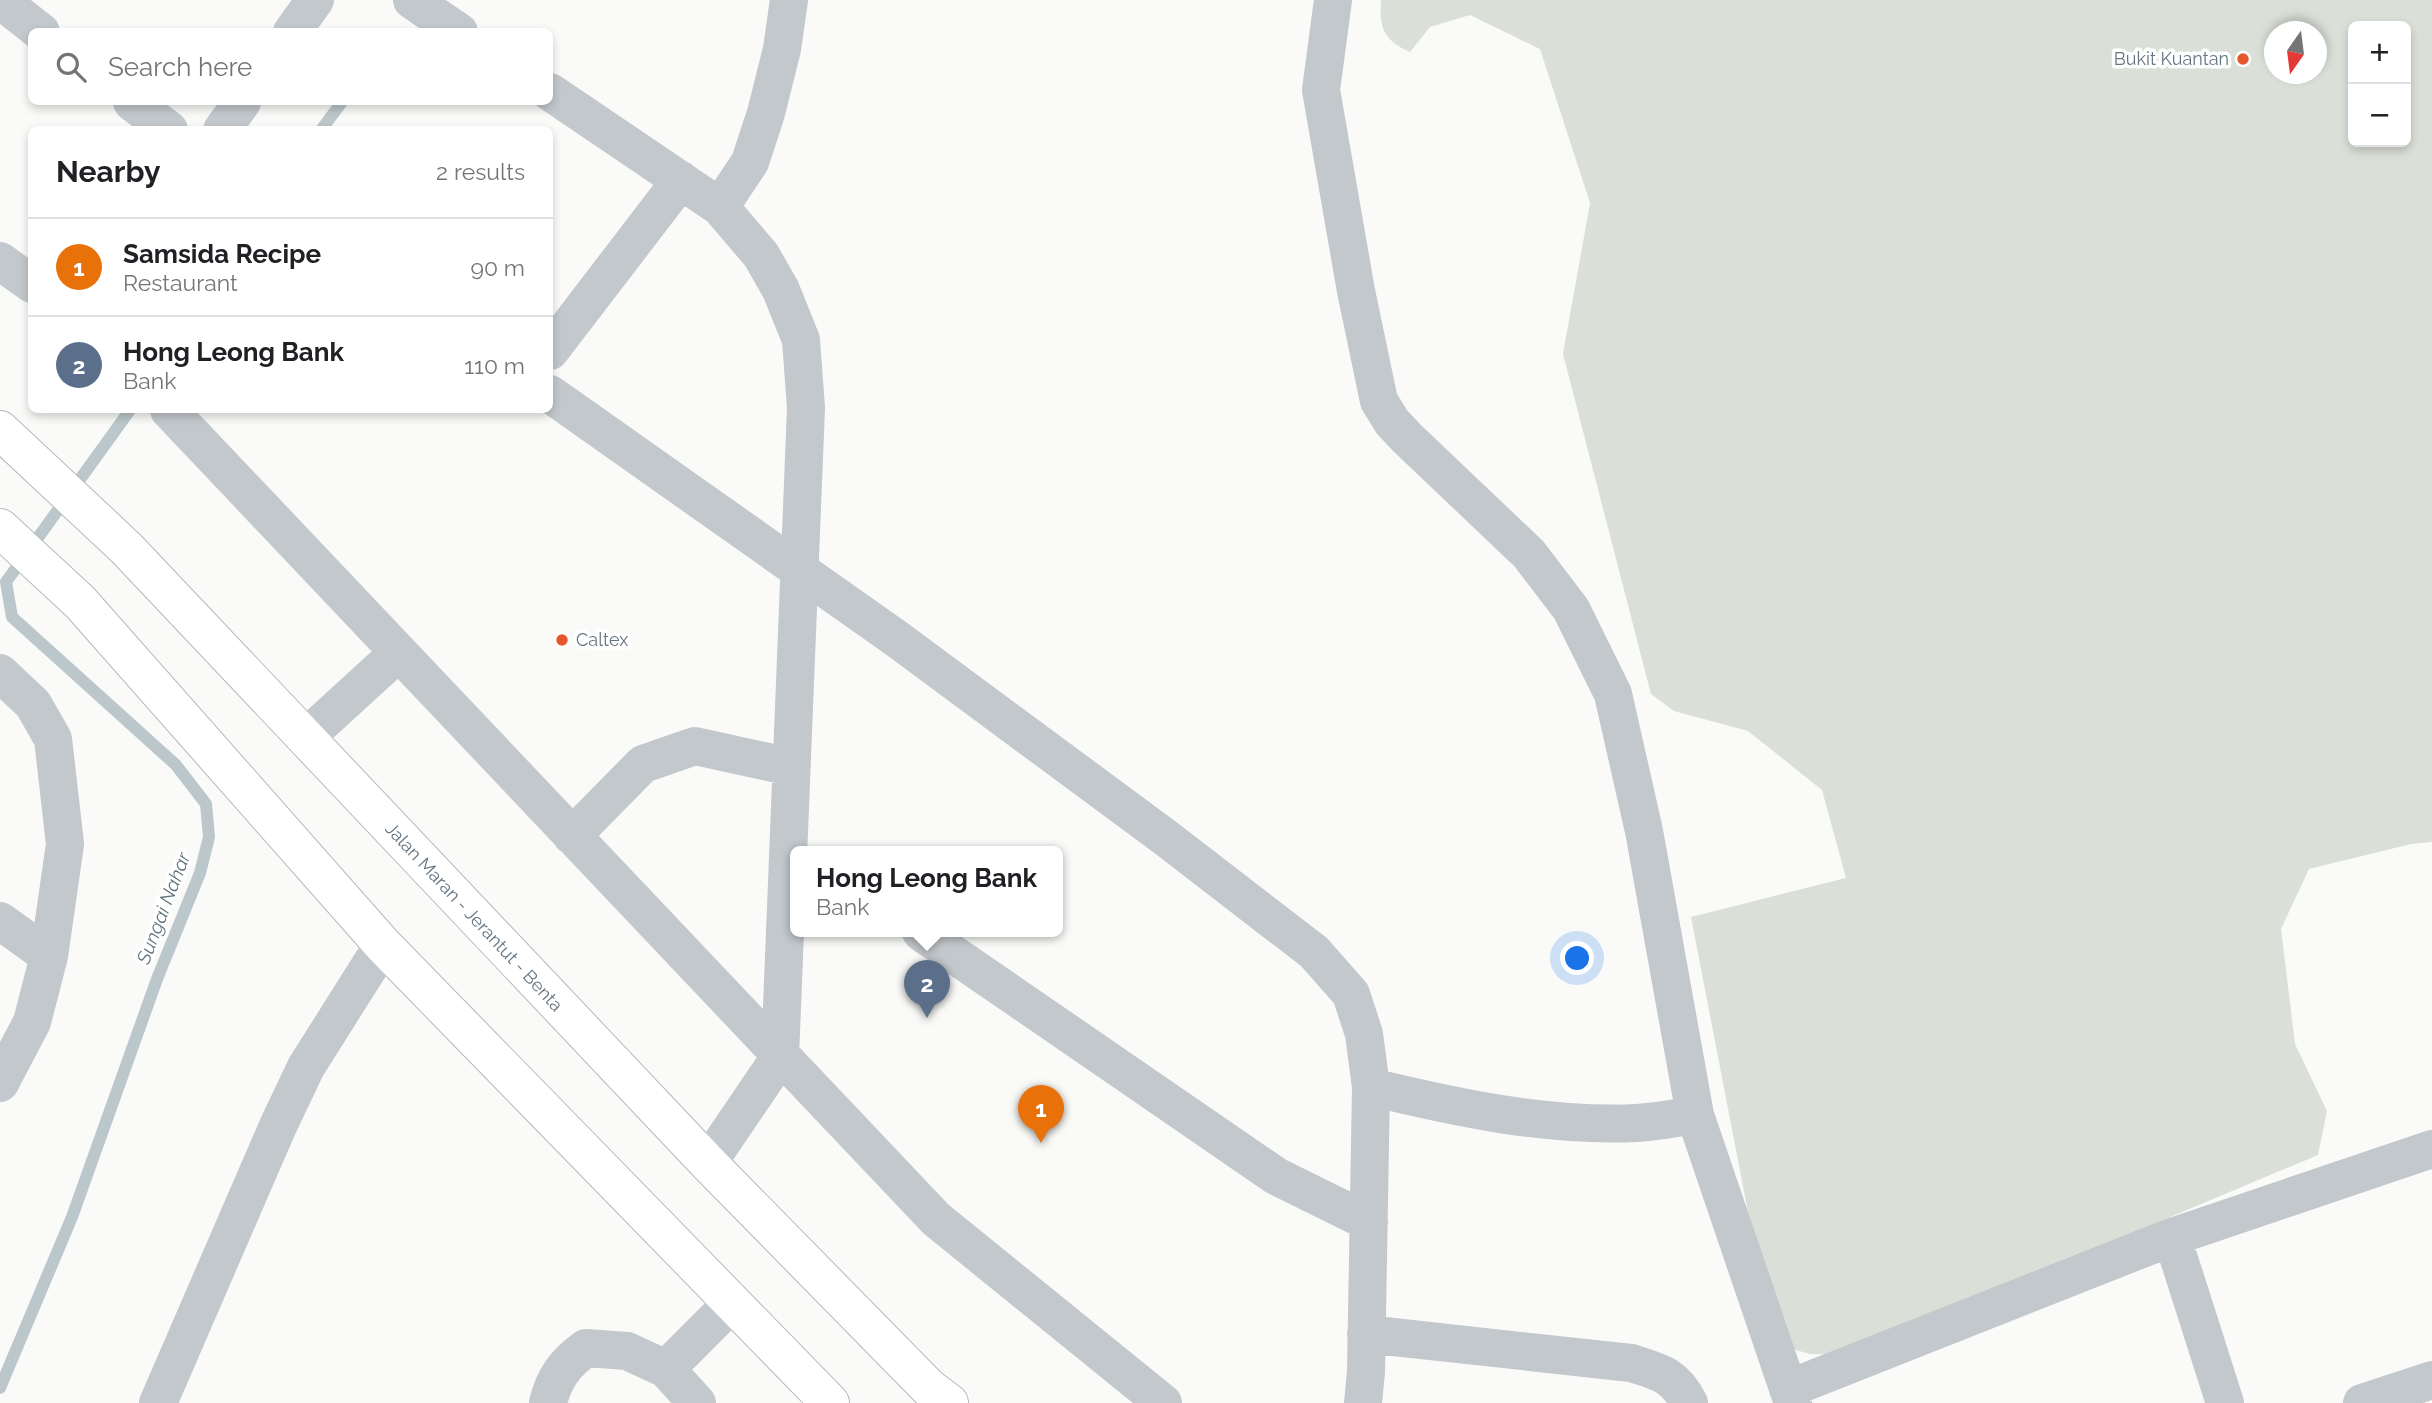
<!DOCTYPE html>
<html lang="en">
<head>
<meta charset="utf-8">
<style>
  :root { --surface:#fff; --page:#f6f6f6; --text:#202124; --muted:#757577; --line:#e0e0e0; --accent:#111827 }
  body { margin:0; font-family:Raleway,sans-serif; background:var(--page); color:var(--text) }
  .controls { position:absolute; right:21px; top:21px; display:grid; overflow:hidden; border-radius:10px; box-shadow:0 4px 10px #0003 }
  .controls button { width:63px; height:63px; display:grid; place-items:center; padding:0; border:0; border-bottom:2px solid var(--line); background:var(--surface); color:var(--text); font:35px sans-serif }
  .compass { position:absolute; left:2264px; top:21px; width:63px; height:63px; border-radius:50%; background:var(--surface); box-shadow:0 4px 10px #0003; rotate:194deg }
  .you { position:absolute; left:1578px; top:959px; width:24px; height:24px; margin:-18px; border:5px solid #fff; border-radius:50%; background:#1a73e8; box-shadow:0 0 0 10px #1a73e833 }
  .badge { display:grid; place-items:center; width:46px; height:46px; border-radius:50%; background:var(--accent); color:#fff; font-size:23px; font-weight:700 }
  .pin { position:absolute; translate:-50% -58px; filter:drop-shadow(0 2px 4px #0008) }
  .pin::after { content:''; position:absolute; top:37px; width:24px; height:21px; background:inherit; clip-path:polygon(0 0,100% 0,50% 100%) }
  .popup { position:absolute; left:790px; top:846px; width:273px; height:91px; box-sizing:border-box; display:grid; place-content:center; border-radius:10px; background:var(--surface); filter:drop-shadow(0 2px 5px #0005); font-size:23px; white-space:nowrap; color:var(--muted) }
  .popup b { font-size:26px; color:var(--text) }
  .popup::after { content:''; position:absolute; left:50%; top:100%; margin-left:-14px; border:14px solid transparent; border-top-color:var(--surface) }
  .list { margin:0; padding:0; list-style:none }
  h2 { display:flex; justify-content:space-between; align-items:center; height:91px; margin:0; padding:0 28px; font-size:30px }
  h2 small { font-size:23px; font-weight:400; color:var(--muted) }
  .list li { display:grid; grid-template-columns:46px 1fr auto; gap:21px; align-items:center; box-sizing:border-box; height:98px; padding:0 28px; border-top:2px solid var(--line) }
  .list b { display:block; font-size:26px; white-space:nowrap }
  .list p { margin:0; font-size:23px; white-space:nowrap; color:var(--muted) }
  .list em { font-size:23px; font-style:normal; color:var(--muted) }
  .icon { flex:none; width:38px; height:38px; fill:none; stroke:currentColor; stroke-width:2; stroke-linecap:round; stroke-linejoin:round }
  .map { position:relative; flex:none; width:2432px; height:1403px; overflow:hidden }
  .search { position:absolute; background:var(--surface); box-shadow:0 4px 10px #0003; left:28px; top:28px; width:525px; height:77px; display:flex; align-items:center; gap:18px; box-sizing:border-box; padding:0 24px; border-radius:10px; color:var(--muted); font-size:26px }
  .panel { position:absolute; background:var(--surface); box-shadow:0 4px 10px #0003; left:28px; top:126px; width:525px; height:287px; border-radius:10px }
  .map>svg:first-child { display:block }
</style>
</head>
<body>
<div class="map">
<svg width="2432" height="1403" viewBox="0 0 2432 1403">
  <rect width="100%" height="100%" fill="#fafaf8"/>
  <!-- green -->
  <path fill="#dadfd7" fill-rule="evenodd" d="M1381 0H2432V842L2411 844 2309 869 2281 929 2295 1044 2327 1111 2318 1155 1842 1355 1810 1354 1782 1346 1770 1326 1691 917 1846 878 1822 790 1748 731 1674 711 1651 694 1563 354 1590 203 1540 49 1470 15 1430 27 1410 52C1384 40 1379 29 1381 0ZM2353 26H2406V142H2353ZM2274 32H2316V74H2274Z"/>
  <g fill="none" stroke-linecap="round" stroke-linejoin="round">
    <!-- stream -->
    <path stroke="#bbc7cb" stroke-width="12" d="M321 130 342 102
      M0 1388 72 1217 157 979 200 873 209 837 206 804 176 765 12 617 6 582 130 410"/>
    <!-- major casing -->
    <g stroke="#b5babe" stroke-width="40">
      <path id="major" d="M0 430 126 548 708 1163 929 1388 949 1403
        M0 528 80 602 383 945 830 1403"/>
    </g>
    <!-- minor -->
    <path stroke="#c3c8cc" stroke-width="38" d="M0 0 41 32
      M412 0 459 32
      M1333 0 1321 90 1356 291 1379 401 1392 422 1407 438 1529 554 1571 609 1613 694 1644 831 1695 1115 1793 1403
      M292 32 315 0
      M550 92 720 207 761 255 781 290 801 340 806 408 780 1057 708 1163
      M132 102 169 130
      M222 130 242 102
      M720 207 750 162 766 113 782 49 789 0
      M0 261 32 284
      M550 351 681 180
      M550 394 897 639 1166 838 1314 952 1351 994 1364 1034 1371 1087 1366 1372 1363 1403
      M169 410 936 1219 1163 1403
      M0 673 33 704 53 739 65 844 49 956 32 1022 0 1083
      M305 738 398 653
      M572 836 643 764 695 746 791 767
      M0 921 49 956
      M921 932 1276 1176 1369 1222
      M1371 1087C1458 1108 1547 1127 1636 1123 1656 1122 1676 1118 1695 1115
      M2172 1237 2225 1403
      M1366 1334 1631 1363C1660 1372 1675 1375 1689 1403
      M666 1369 732 1303
      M1788 1389 2172 1237 2432 1149
      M158 1403 278 1126 306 1067 383 945
      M548 1403C554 1378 565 1363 586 1348L627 1351 666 1369 697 1403
      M2362 1403 2432 1380"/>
    <!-- major -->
    <use href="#major" stroke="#fff" stroke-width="38"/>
  </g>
  <!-- markers -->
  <g fill="#e4572e" stroke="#fff" stroke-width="2.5">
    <circle cx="2243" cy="59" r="7"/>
    <circle cx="562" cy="640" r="7"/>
  </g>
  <g text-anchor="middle" stroke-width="7" stroke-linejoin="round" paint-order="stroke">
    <!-- poi labels -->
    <g font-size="18" fill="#657683" stroke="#fff" text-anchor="end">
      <text x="2229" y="65">Bukit Kuantan</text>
      <text x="576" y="646" text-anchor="start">Caltex</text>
    </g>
    <!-- street labels -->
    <g font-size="18" fill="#657683" stroke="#fff">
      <text transform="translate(474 917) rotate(47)" y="6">Jalan Maran - Jerantut - Benta</text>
    </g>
    <!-- water labels -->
    <g font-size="19" font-style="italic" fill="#60757c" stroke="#fff">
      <text transform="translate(163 908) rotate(-69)" y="7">Sungai Nahar</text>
    </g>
  </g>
</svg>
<div class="controls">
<button>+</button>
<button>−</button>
</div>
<svg class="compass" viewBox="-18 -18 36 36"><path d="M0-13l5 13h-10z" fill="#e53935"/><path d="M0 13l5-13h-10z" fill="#757577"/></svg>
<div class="you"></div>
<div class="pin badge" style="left:1041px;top:1143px;background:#e8710a">1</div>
<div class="pin badge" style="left:927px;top:1018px;background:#5c6f8a">2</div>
<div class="popup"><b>Hong Leong Bank</b>Bank</div>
<div class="search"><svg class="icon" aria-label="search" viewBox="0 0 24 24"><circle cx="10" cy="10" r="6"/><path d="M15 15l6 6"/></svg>Search here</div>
<section class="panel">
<h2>Nearby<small>2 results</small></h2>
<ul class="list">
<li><span class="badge" style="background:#e8710a">1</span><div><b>Samsida Recipe</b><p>Restaurant</p></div><em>90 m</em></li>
<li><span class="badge" style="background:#5c6f8a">2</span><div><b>Hong Leong Bank</b><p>Bank</p></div><em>110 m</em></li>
</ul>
</section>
</div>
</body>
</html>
